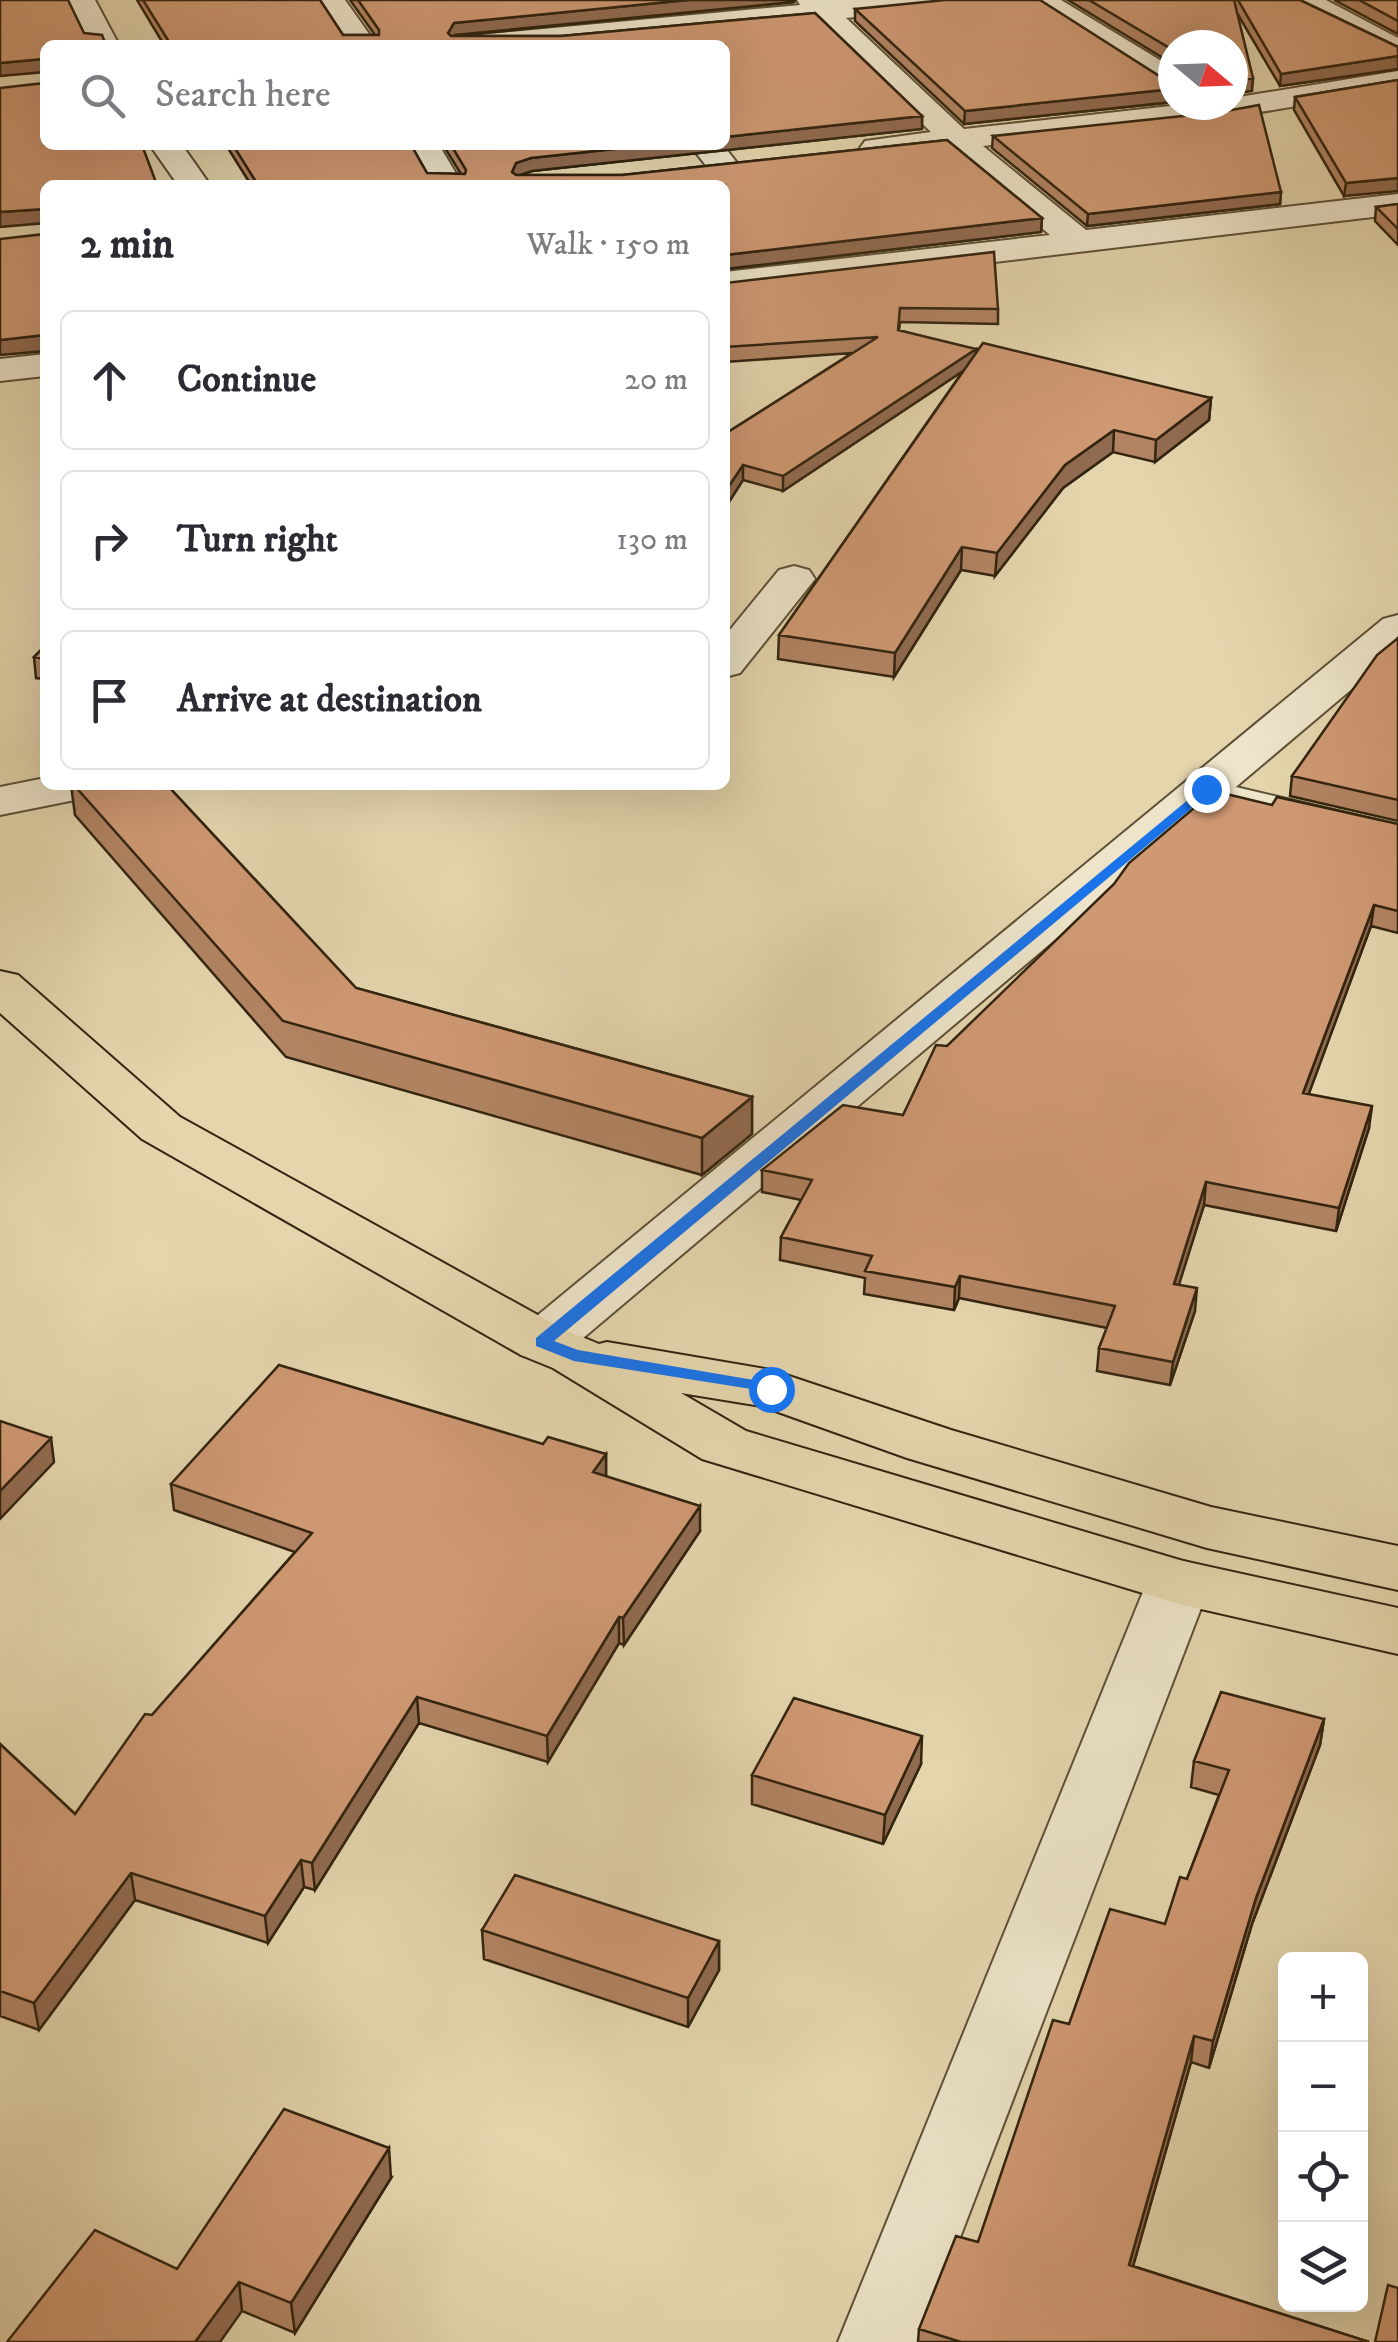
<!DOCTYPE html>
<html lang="en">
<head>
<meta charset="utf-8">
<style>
  :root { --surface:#fff; --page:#f2f2f3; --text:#2b2b33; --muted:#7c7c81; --line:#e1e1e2 }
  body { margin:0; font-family:"IM FELL DW Pica",serif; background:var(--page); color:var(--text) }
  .controls { position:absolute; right:30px; bottom:30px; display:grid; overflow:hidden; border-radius:15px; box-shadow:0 10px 40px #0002 }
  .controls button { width:90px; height:90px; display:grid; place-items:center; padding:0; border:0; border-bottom:2px solid var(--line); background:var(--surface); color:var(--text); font:50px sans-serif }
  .compass { position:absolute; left:1158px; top:30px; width:90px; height:90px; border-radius:50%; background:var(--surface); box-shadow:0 10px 40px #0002; rotate:109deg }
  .stop { position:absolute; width:30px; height:30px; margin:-22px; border:8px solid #1a73e8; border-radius:50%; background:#fff }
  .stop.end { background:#1a73e8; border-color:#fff; box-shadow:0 2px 10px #0008 }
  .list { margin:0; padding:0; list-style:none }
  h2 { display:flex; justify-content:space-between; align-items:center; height:130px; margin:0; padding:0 40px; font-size:42px }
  h2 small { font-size:32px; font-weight:400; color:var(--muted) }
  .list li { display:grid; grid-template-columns:65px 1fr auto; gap:30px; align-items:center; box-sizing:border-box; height:140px; margin:0 20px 20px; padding:0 20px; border:2px solid var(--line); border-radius:15px }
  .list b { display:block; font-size:38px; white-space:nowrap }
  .list em { font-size:32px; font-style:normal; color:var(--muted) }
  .icon { flex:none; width:55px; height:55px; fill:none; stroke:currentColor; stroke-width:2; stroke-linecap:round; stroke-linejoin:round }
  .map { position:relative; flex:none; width:1398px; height:2342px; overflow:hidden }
  .search { position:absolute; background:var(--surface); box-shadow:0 10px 40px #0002; left:40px; top:40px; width:690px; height:110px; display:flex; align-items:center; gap:25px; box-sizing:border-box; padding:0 35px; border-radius:15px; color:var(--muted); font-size:38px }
  .panel { position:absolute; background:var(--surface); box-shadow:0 10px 40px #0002; left:40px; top:180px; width:690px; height:610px; border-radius:15px }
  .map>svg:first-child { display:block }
</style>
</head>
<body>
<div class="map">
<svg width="1398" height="2342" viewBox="0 0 1398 2342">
  <rect width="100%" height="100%" fill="#e4d5ad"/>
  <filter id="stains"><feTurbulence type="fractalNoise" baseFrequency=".002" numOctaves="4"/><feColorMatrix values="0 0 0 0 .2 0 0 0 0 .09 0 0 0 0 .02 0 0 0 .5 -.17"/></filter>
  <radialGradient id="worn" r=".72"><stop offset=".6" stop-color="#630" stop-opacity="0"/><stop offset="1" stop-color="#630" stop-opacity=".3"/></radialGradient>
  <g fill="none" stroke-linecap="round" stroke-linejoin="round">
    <!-- service casing -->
    <g stroke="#5e5036" stroke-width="4">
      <path id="service" d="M1206 780 1398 825V843L1196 795 1191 789 1196 783Z"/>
    </g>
    <!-- minor casing -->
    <g stroke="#5e5036" stroke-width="4">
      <path id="minor" d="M67 0H95L119 45H89Z
        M316 0H345L377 45H347Z
        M797 0H957L953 6 943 9 846 18 964 129 1179 105H1233V98L1398 71V89L1219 119 983 146 1086 230 1398 194V214L725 294V272L1050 235 949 149 876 158 865 155 860 148 865 141 931 132 816 21 561 45H452L456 39 467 36 800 5Z
        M1027 0H1061L1173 68V90L1162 87Z
        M1290 0H1326L1398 38V59L1294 6Z
        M150 145H182L210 185H178Z
        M407 145H439L463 185H431Z
        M690 145H723L756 187 752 194H728Z
        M45 354V376L0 381V359Z
        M794 566 809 570 815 579 740 673 725 677V636L779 570Z
        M1398 615V650L563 1355 542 1360 521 1355 513 1342 521 1329 1383 619Z
        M45 778V785H107L100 795 0 815V787Z"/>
    </g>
    <!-- tertiary casing -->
    <g stroke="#5e5036" stroke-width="4">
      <path id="tertiary" d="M1179 1560 1202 1566 1211 1582 920 2342H838L1147 1582 1156 1566Z"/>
    </g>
    <!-- primary casing -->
    <g stroke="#32240f" stroke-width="4">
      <path id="primary" d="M0 971 18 975 180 1117 563 1329 599 1344 607 1342 771 1370 951 1430 1211 1507 1398 1546V1590L1207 1548 907 1458 761 1406 681 1393 746 1431 1183 1561 1398 1608V1654L1179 1604 702 1459 553 1368 521 1355 142 1139 0 1013Z"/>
    </g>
    <!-- service -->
    <use href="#service" fill="#ede4ca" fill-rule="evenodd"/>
    <!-- minor -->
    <use href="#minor" fill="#ede4ca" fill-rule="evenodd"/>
    <!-- tertiary -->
    <use href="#tertiary" fill="#ede4ca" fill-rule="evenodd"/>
    <!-- primary -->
    <use href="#primary" fill="#e4d5ad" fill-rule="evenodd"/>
  </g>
  <!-- wall -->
  <path fill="#b28463" stroke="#32240f" stroke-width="2.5" d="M137 0H320L343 35H375L350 0H795L794 2 454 36H561L815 13 922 116V129L532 171 520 175H622L947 140 1042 218 1041 232 725 269V185H251L226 145H411L427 173 461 174 443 145H725V45H164Z
    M1068 0H1300L1398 47V69L1280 86 1237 13 1252 91 1233 45H1173V64Z
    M1334 0H1398V34Z
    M855 9 1173 80V102L964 124 855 21Z
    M1398 80 1344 196 1294 110 1295 97Z
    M993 136 1281 192 1280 204 1087 226 992 148Z
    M1398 204V245L1375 221 1376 207Z
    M725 283 998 309V324L900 322 899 330 975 354 1211 398 1209 420 1155 462 1113 452 1063 488 995 576 961 570 894 677 778 659 779 635 963 371 783 491 743 480 725 508V434L852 353 725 362Z
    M1398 638V821L1290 796 1292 776Z
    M45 646V679L36 678 34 657Z
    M71 785H167L356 988 752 1097V1134L702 1175 286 1057 75 815Z
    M1272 805 1398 824V933L1371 926 1308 1094 1369 1128 1336 1231 1204 1205 1178 1285 1195 1311 1170 1385 1097 1371 1099 1348 1107 1328 959 1298 954 1310 864 1294 865 1278 780 1260 781 1237 801 1200 762 1192V1170L903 1115 947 1046Z
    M543 1444 606 1454V1477L700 1531 624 1645 619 1643 548 1762 419 1723 315 1890 304 1887 268 1943 135 1900 39 2030 0 2016V1744L75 1814 152 1715 295 1552 174 1510 171 1484Z
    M1324 1719 1320 1745 1252 1924 1209 2068 1191 2062 1133 2266 1369 2342H918L919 2329 978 2242 1069 2024 1165 1924 1187 1879 1219 1795 1191 1787 1194 1761Z
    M921 1764 883 1844 752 1804V1775Z
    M482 1930 719 1941V1970L688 2027 484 1959Z
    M391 2178 295 2333 242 2311 177 2269Z"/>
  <!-- shaded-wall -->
  <path fill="#916b50" stroke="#32240f" stroke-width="2.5" d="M688 0H795L794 2 455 35 448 45V33L454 23Z
    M1398 56V69L1280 86 1281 74Z
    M43 59 45 72 0 76V63Z
    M1253 78 1252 91 1233 94 1234 81Z
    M1173 89V102L964 124 965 111Z
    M922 116V129L532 171 517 176 512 172 516 163 531 158 651 145H725V137Z
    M1398 178V191L1344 196 1346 183Z
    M1281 192 1280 204 1087 226 1088 214Z
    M45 209V223L0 227V212Z
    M1042 218 1041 232 725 269V255Z
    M45 335V351L0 355V340Z
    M976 349 975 363 783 491V476Z
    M1211 398 1209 420 1155 462 1156 440Z
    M1114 430 1113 452 1063 488 995 576 997 553 1065 465Z
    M743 465V480L725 508V492Z
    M962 547 961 570 894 677 895 653Z
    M1374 905 1371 926 1301 1115 1303 1093Z
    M752 1097V1134L702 1175V1138Z
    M1372 1106 1369 1128 1336 1231 1339 1208Z
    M1206 1182 1204 1205 1172 1307 1174 1284Z
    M960 1276 959 1298 954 1310 955 1287Z
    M1197 1288 1195 1311 1170 1385 1173 1362Z
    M51 1438 54 1462 0 1519V1491Z
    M606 1454V1479L593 1472Z
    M700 1506V1531L624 1645 623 1618Z
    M619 1617V1643L548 1762 547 1736Z
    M417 1697 419 1723 315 1890 312 1863Z
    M1324 1719 1320 1745 1252 1924 1209 2068 1213 2041 1256 1898Z
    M922 1736 921 1764 883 1844 885 1815Z
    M301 1860 304 1887 268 1943 265 1916Z
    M131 1873 135 1900 39 2030 34 2003Z
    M719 1941V1970L688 2027V1998Z
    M1194 2036 1191 2062 1126 2291 1129 2265Z
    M389 2148 391 2178 295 2333 291 2303Z
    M239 2282 242 2311 220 2342H195Z"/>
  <!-- building -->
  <path fill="#cf9973" stroke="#32240f" stroke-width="2.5" d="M0 0H68L84 33 102 35 106 45H45V60L43 59 0 63Z
    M143 0H320L343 35H379V30L358 0H688L454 23 448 33 451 36H561L815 13 922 116 725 137V45H171Z
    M945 0H1040L1161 77 1173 80V89L965 111 855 9Z
    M1089 0H1234L1253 78 1233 83V45H1173V50Z
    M1238 0H1300L1398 47V56L1281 74Z
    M1359 0H1398V21Z
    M1398 80V178L1346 183 1295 97Z
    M45 83V145H142L157 185H45V209L0 212V88Z
    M1259 105 1281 192 1088 214 993 136 1221 112Z
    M947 140 1042 218 725 255V185H258L233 145H411L427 173 465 174 466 170 451 145H651L531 158 516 163 512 172 516 175H622Z
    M1398 204V229L1376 207Z
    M45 234V335L0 340V239Z
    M994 252 998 309 900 308 898 330 976 349 783 476 743 465 725 492V434L878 337 725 347V283Z
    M983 343 1211 398 1156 440 1114 430 1065 465 997 553 962 547 895 653 779 635Z
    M1398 638V800L1292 776 1377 655Z
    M45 646V659L34 657Z
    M74 785H167L356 988 752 1097 702 1138 283 1021Z
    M1214 791 1272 805 1277 797 1398 824V911L1374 905 1303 1093 1372 1106 1339 1208 1206 1182 1174 1284 1197 1288 1173 1362 1099 1348 1115 1306 960 1276 955 1287 865 1271 872 1256 781 1237 812 1180 762 1170 843 1105 903 1115 936 1045 947 1046 1114 884 1129 863Z
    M279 1365 543 1444 548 1437 606 1454 593 1472 700 1506 623 1618 619 1617 547 1736 417 1697 312 1863 301 1860 265 1916 131 1873 34 2003 0 1991V1744L75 1814 145 1714 152 1715 312 1533 171 1484Z
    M0 1421 51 1438 0 1491Z
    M1221 1692 1324 1719 1256 1898 1213 2041 1194 2036 1129 2265 1369 2342H961L919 2329 956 2236 978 2242 1053 2020 1069 2024 1110 1909 1165 1924 1180 1877 1187 1879 1229 1770 1194 1761Z
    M794 1698 922 1736 885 1815 752 1775Z
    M515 1875 719 1941 688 1998 482 1930Z
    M284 2109 389 2148 291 2303 239 2282 195 2342H7L95 2230 177 2269Z
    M1388 2285 1398 2288V2342H1375Z"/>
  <!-- route -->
  <path fill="#1a73e8" d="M1206 785 1213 789 1211 792 554 1341 578 1350 771 1383 777 1385V1393L574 1361 536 1346V1338Z"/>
  <rect width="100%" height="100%" filter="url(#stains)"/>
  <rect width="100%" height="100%" fill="url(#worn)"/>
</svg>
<div class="controls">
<button>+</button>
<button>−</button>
<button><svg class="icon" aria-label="locate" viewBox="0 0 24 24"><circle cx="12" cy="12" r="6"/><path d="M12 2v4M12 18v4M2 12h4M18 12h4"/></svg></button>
<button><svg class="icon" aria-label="layers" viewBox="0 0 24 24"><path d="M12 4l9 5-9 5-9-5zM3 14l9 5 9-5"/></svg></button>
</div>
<svg class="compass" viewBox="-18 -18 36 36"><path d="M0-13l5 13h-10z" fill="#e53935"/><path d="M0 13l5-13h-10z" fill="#7c7c81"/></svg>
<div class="stop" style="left:771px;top:1389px"></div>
<div class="stop end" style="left:1206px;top:789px"></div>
<div class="search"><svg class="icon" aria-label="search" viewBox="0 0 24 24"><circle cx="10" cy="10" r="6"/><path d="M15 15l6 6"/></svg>Search here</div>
<section class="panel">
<h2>2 min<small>Walk · 150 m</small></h2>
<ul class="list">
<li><svg class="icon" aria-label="ahead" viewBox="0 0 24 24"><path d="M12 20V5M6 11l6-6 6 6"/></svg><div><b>Continue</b></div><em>20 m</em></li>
<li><svg class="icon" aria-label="right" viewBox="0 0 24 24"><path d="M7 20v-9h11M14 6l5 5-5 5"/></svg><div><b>Turn right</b></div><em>130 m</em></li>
<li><svg class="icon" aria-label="arrive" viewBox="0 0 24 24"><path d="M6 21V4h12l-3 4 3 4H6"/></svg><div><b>Arrive at destination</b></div></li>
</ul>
</section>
</div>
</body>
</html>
